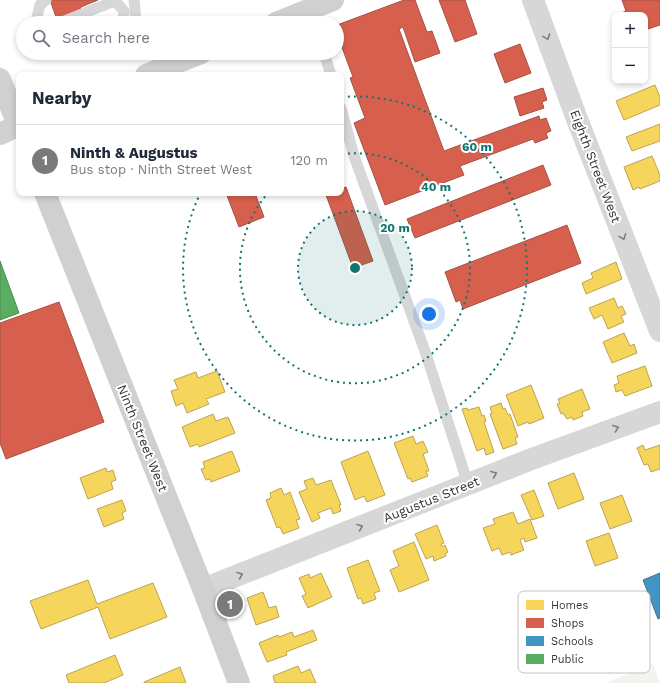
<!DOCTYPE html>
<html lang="en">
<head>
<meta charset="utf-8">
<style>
  :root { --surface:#fff; --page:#f2f2f3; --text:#1f2937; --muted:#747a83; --line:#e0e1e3; --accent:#7a7a7a }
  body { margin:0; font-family:"Work Sans",sans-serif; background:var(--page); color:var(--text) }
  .controls { position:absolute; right:12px; top:12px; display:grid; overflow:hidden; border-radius:8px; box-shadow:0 2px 6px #0003 }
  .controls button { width:36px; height:36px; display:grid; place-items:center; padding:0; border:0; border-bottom:1px solid var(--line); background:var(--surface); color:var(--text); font:20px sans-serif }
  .you { position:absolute; left:429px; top:314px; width:14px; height:14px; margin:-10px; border:3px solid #fff; border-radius:50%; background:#1a73e8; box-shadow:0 0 0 6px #1a73e833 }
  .badge { display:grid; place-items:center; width:26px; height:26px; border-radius:50%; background:var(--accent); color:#fff; font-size:13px; font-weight:700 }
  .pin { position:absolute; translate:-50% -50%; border:2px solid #fff; box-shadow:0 1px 4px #0006 }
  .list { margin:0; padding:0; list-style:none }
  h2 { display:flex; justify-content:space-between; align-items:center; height:52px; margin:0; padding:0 16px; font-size:17px }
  h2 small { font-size:13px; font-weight:400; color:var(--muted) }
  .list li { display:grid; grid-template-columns:26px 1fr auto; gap:12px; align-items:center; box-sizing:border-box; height:72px; padding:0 16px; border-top:1px solid var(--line) }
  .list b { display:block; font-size:15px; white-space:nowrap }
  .list p { margin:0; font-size:13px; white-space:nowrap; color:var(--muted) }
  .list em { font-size:13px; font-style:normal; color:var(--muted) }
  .icon { flex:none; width:22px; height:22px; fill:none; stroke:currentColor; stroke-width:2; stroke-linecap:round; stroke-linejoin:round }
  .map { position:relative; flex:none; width:660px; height:683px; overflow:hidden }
  .search { position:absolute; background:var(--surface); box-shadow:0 2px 6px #0003; left:16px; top:16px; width:328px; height:44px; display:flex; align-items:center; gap:10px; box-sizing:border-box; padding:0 14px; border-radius:22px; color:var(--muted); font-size:15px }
  .panel { position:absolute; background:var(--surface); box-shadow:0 2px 6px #0003; left:16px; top:72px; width:328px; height:124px; border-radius:8px }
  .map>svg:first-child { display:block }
</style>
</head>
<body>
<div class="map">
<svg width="660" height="683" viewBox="0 0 660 683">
  <rect width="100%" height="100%" fill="#fff"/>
  <!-- green -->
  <path fill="#f1f5ed" d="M653 664 660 683H605Z"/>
  <!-- homes -->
  <path fill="#f6d55c" stroke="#bca450" d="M655 85 660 97V105L624 120 616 101Z
    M660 124V141L632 151 626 137Z
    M652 156 660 175V181L640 189 639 187 633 190 624 167Z
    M616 262 622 279 586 294 582 283 593 278 591 273Z
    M614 298 618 308 622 306 626 314 621 316 624 322 608 329 602 315 594 319 589 308Z
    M624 333 630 346 634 344 637 353 612 363 603 342Z
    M645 366 652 386 625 396 622 390 616 392 614 385 619 383 617 376Z
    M217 371 225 392 206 399 209 404 187 413 183 403 176 406 171 391 178 389 174 380 196 372 198 378Z
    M531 385 544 418 529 424 528 422 518 426 506 395Z
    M582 389 590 409 582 412 583 416 573 420 572 417 567 419 563 413 561 414 557 404 560 403 558 399Z
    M501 403 503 409 505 408 508 415 510 414 518 437 515 438 517 444 503 449 490 414 492 413 490 407Z
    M479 407 482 416 484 415 486 421 484 422 494 452 486 455 484 448 477 451 462 409 467 408 468 410Z
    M213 414 216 421 228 417 235 433 199 447 198 444 190 447 182 427Z
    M413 436 416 444 423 441 428 452 423 454 429 471H426L428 476 412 482 410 478 408 479 394 443Z
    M643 445 645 450 660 445V469L651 472 648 464 644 465 637 448Z
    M232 451 240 471 211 482 210 479 206 480 201 469 205 468 203 462Z
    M368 451 385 495 367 502 364 496 355 500 341 462Z
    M106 468 107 472 113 470 116 480 111 482 113 489 88 499 80 478Z
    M574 473 584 499 558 509 548 483Z
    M313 478 316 485 331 480 341 505H339L341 511 333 514 331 508 318 513 320 518 312 522 299 492 307 489 304 481Z
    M281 488 284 495 290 492 300 519 296 520 299 528 283 534 280 527 277 528 266 500 271 498 270 493Z
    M534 490 544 516 532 520 521 495Z
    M622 495 632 521 610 529 600 503Z
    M122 500 126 511 122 513 124 519 104 527 97 509Z
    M513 512 518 524 530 519 537 538 525 542 524 538 520 540 524 550 511 555 510 552 502 555 499 548 492 551 483 528 495 524 493 519Z
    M437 525 444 543 441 544 442 547 445 545 448 552 445 554 446 556 434 561 433 556 426 559 415 534Z
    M609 533 618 558 595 566 586 541Z
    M414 542 429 580 399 592 390 570 399 566 393 551Z
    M368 560 380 591 374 593 376 599 363 604 361 598 358 599 347 568Z
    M321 573 332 597 308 608 302 596 306 594 299 578 309 574 310 578Z
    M88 580 97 604 153 583 167 617 110 639 98 607 41 629 30 601Z
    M263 592 269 608 276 606 279 617 256 625 247 598Z
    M313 630 317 640 286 652 287 655 267 662 259 643 278 635 279 637 292 632 294 637Z
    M115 655 123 675 104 683H69L66 675Z
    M298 666 301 673 310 669 316 683H275L273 676Z
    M180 667 186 683H144V682Z"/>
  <!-- shops -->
  <path fill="#d6604d" stroke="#a55245" d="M50 0H98L81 7 78 13 81 20 75 23H63L62 19 56 17Z
    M404 0H415L427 32 432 31 440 53 415 62 403 27 399 29 444 151 539 116 540 120 546 118 551 131 546 133 548 138 535 143 533 139 460 166 464 175 385 205 354 123 365 118 350 78 353 77 337 34V25Z
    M439 0H465L477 34 455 42Z
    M622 0H660V25L645 30V15H619V14L626 11Z
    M520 44 531 73 505 83 494 54Z
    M543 88 547 100 542 102 544 108 520 116 514 97Z
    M543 165 551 185 415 238 407 219Z
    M346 187 373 261 353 268 326 195 330 193H341V189Z
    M226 193H255L264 217 239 227Z
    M567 225 581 263 463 309 460 300 456 302 445 272Z
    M59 302 104 422 6 459 0 443V323Z"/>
  <!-- schools -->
  <path fill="#4393c3" stroke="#3e7698" d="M660 573V618L658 619 643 580Z"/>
  <!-- public -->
  <path fill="#5aae61" stroke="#4e8953" d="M0 261 19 313 0 320Z"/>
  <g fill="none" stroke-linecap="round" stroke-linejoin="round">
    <!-- lane -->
    <path stroke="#d7d7d7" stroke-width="11" d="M310 9 315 23
      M36 21 40 5 46 0
      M59 23 115 1 124 11 123 23
      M134 23 136 20 134 0
      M324 53 331 75
      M341 108 354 156 426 354 468 484"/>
    <!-- street -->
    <path stroke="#d7d7d7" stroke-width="22" d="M533 0 577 119 660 331
      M203 589 529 460 660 412"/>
    <!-- secondary -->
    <path stroke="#d0d0d0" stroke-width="22" d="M276 23 333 0
      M146 75 201 53
      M0 79 19 128
      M0 134 19 125
      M45 193 203 589 239 683"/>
  </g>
  <!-- one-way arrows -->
  <defs><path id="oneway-chevron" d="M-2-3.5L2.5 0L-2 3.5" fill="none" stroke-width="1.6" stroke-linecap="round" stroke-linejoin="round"/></defs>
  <g stroke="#7d7d7d">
    <use href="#oneway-chevron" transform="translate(547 37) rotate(70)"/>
    <use href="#oneway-chevron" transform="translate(623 237) rotate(69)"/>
    <use href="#oneway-chevron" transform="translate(616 428) rotate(-20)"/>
    <use href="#oneway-chevron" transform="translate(494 474) rotate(-22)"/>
    <use href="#oneway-chevron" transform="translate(360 527) rotate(-22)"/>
    <use href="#oneway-chevron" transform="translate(240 575) rotate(-22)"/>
  </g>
  <!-- distance rings -->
  <circle cx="355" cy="268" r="57" fill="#0f766e" fill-opacity=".12"/>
  <g fill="none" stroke="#0f766e" stroke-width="2" stroke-dasharray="2 4">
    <circle cx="355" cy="268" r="57"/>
    <path d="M342 154A115 115 0 1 1 268 193"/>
    <path d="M342 97A172 172 0 1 1 200 194"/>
  </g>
  <g text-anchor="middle" stroke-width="4" stroke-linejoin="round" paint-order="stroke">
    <!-- street labels -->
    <g font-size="13" fill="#333" stroke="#fff">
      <text transform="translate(596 166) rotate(69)" y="5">Eighth Street West</text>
      <text transform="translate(143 438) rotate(68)" y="5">Ninth Street West</text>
      <text transform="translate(431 499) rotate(-22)" y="5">Augustus Street</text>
    </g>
  </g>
  <!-- legend -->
  <rect x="518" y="591" width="132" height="82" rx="6" fill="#fff" stroke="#c2c2c2" stroke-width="1"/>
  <rect x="526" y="600" width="18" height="10" fill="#f6d55c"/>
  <rect x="526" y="618" width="18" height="10" fill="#d6604d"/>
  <rect x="526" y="636" width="18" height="10" fill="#4393c3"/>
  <rect x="526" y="654" width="18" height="10" fill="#5aae61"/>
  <g font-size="11" fill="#333">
    <text x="551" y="609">Homes</text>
    <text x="551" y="627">Shops</text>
    <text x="551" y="645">Schools</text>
    <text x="551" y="663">Public</text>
  </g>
  <circle cx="355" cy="268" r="6" fill="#0f766e" stroke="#fff" stroke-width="2"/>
  <g font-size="12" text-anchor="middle" font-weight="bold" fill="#0f766e" stroke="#fff" stroke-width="4" stroke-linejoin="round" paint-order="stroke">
    <text x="477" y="151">60 m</text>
    <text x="436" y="191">40 m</text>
    <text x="395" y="232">20 m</text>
  </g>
</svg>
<div class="controls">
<button>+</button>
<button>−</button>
</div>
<div class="you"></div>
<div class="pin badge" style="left:230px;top:604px">1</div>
<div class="search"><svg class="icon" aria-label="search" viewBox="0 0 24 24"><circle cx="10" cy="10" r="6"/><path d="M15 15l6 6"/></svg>Search here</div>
<section class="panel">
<h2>Nearby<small></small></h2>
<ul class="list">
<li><span class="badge">1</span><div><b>Ninth &amp; Augustus</b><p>Bus stop · Ninth Street West</p></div><em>120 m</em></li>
</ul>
</section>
</div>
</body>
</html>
